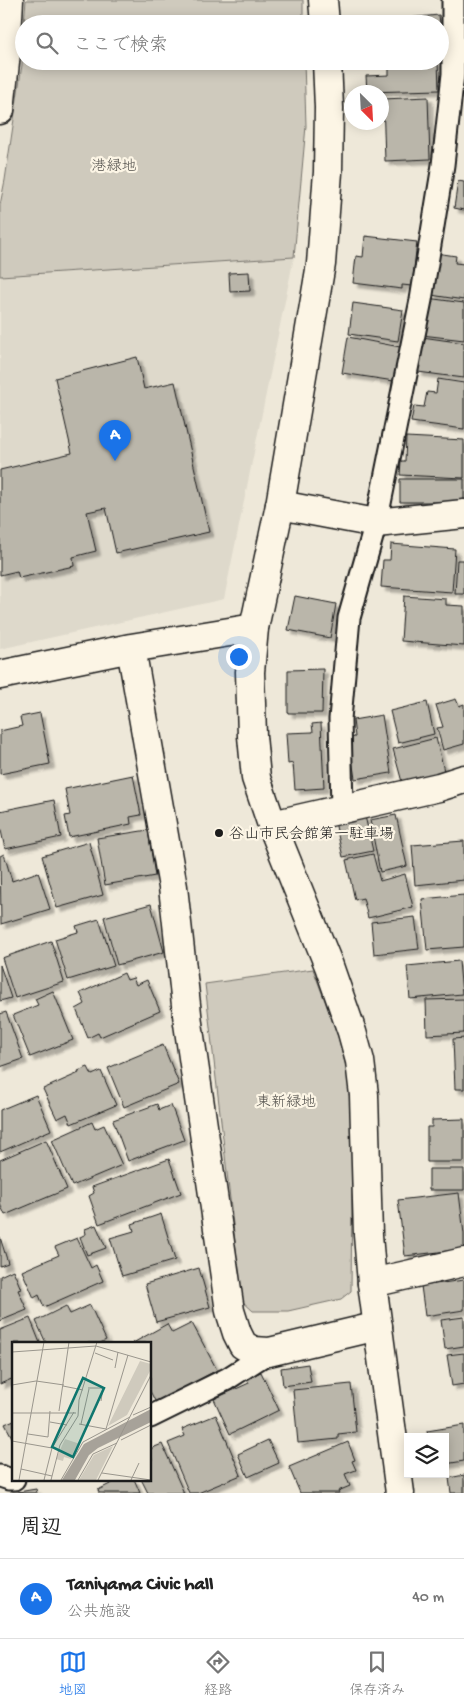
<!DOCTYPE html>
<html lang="ja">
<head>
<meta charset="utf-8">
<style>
  :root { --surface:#fff; --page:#f2f2f2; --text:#222; --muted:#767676; --line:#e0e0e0; --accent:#1a73e8 }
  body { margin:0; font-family:"Gochi Hand","Klee One",sans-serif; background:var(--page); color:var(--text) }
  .controls { position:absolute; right:15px; bottom:15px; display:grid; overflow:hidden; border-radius:0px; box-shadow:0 2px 12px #0003 }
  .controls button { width:45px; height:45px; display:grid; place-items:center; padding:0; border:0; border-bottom:1px solid var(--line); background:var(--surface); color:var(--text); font:25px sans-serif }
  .compass { position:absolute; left:344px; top:85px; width:45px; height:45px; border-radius:50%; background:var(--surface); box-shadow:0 2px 12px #0003; rotate:156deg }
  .you { position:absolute; left:238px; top:656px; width:18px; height:18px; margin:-12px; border:4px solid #fff; border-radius:50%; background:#1a73e8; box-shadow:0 0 0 8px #1a73e833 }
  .badge { display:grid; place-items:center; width:32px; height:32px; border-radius:50%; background:var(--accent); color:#fff; font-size:16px; font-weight:700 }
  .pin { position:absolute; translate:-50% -41px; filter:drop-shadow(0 1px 2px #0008) }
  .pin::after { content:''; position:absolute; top:26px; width:18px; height:15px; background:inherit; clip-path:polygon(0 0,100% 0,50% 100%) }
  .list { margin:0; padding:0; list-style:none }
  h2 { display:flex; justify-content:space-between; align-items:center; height:65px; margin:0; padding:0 20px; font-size:21px }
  h2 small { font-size:16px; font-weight:400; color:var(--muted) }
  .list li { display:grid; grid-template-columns:32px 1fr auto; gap:15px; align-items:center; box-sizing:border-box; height:80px; padding:0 20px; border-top:1px solid var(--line) }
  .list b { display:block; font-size:19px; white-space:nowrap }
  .list p { margin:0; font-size:16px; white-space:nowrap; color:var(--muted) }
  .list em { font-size:16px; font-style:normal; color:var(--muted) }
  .icon { flex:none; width:28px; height:28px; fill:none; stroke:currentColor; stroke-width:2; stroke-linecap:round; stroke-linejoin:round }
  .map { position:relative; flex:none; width:464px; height:1493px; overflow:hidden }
  .search { position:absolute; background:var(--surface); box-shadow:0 2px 12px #0003; left:15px; right:15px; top:15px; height:55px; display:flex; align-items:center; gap:12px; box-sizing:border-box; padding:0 18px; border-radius:28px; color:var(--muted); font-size:19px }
  .sheet { height:145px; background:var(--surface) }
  nav { display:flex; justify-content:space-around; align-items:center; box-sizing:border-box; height:70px; border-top:1px solid var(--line); background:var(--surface); font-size:14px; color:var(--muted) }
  nav a { display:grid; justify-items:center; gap:2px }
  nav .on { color:var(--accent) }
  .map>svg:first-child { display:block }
</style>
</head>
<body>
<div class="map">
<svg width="464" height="1493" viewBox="0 0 464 1493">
  <defs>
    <filter id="shadow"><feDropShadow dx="4.5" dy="4.5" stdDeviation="1" flood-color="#0004"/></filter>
  </defs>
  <rect width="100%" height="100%" fill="#eee8d9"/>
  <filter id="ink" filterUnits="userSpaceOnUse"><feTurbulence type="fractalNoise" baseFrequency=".02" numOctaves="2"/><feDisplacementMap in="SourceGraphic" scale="10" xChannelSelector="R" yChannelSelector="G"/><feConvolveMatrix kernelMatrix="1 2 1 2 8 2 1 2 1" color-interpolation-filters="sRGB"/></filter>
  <g filter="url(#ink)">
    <!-- built -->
    <path fill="#ded9cb" d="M294 257 224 599 0 649V276Z"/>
    <!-- green -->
    <path fill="#cfcabd" stroke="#76736c" d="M26 0H303V24H24Z
      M24 32V61H304L306 126 294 257 0 276V205L5 180 22 65Z
      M313 969 338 1036 353 1094 351 1291 341 1299 288 1311H253L242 1301 205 984Z"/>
    <!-- building -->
    <path fill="#bab6aa" stroke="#1c1c1c" filter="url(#shadow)" d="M439 15 440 24H388L387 20Z
      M411 61H438L439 90 367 92 366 76 389 75V64L411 63Z
      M428 97 430 159 385 161 383 99Z
      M458 181 464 182V210L454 208Z
      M365 236 417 242 412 286 402 285V289L353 283 356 256 363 257Z
      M436 253 456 256 455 263 464 264V300L431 295Z
      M249 272 250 291 230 292 229 273Z
      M427 298 464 303V340L422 335Z
      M353 303 403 310 398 341 349 334Z
      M348 337 400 347 394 381 342 373Z
      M422 337 464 343V378L418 372Z
      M137 357 144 389 175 382 209 532 116 553 106 508 87 512 96 551 73 557 74 566 19 578 17 571 0 575V470L72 453 55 378Z
      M438 379 464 383V429L411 422 414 406 424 407 427 392 436 393Z
      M406 437 464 440V478L400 475 401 461H405Z
      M400 479H464V502H400Z
      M391 544 455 549 452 592 381 587 383 560H390Z
      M457 560H464V594H455Z
      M295 596 336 604 330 638 288 630Z
      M404 596 446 599V605L464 606V646L401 641Z
      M323 669 322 713H288V670Z
      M456 699 459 706 464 704V744L443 750 437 728 443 727 436 705Z
      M427 702 434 734 398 743 390 711Z
      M40 713 50 764 0 774V731L22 726 20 717Z
      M382 715 391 773 355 779 349 738 355 737 353 720Z
      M321 723 324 788 295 790 293 763 288 764 286 733 313 732 312 724Z
      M436 738 444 771 402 782 393 749Z
      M133 775 141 815 130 817 131 824 69 837 65 816 70 815 65 789Z
      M54 800 61 837 5 849 0 826V811Z
      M396 815 407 866 380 872 370 820Z
      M365 816 373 851 343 857 335 822Z
      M148 830 155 876 105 885 97 838Z
      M464 841V880L415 885 412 845Z
      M89 842 103 895 57 908 42 856Z
      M4 854 12 881 38 872 50 909 1 924 0 856Z
      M373 854 380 881 405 874 413 907 368 918 363 898 355 900 346 860Z
      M464 895V947L427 950 422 899Z
      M151 904 164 952 117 965 104 917Z
      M415 917 419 949 374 954 371 922Z
      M99 919 114 966 68 980 55 939 78 932 76 926Z
      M51 941 64 982 15 998 2 958Z
      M459 961 462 994 410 999 407 966Z
      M0 965 11 998 0 1001Z
      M124 973 127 980 133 978 136 985 147 980 160 1011 100 1037 98 1033 88 1038 76 1009 85 1004 80 993Z
      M53 991 73 1040 30 1057 13 1015 38 1005 35 999Z
      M464 999V1033L427 1035 426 1000Z
      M6 1012 23 1059 0 1067V1014Z
      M464 1038V1089H455L453 1039Z
      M163 1045 179 1084 124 1107 108 1068Z
      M88 1067 92 1075 101 1071 116 1105 71 1124 67 1114 57 1119 43 1089 79 1073 78 1071Z
      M36 1095 51 1130 0 1152V1110Z
      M157 1104 159 1110 171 1105 184 1140 128 1161 113 1120Z
      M464 1119V1162H427V1127H432V1120Z
      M92 1122 95 1129 104 1125 122 1165 72 1186 52 1140Z
      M46 1140 67 1189 5 1215 0 1204V1160Z
      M169 1159 181 1193 99 1224 89 1196 94 1193 92 1187Z
      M429 1169H464V1190H429Z
      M459 1193 464 1234V1249L405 1256 398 1200Z
      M161 1214 175 1260 122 1276 110 1238 134 1231 132 1224Z
      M96 1225 106 1248 87 1255 80 1237 86 1234 85 1229Z
      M0 1237 8 1263 0 1266Z
      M77 1238 91 1268 96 1265 103 1281 44 1307 39 1295 34 1298 22 1271 59 1255 55 1247Z
      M199 1268 210 1307 156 1322 145 1284Z
      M13 1270 21 1289 18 1290 27 1310 0 1321V1276Z
      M464 1280V1310L425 1316 421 1286Z
      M90 1305 106 1340 100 1343H46L36 1321 66 1306 70 1314Z
      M464 1317V1346L445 1349 441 1320Z
      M30 1318 40 1343H14V1378L0 1384V1330Z
      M192 1323 217 1370 156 1403 150 1391V1343H133L167 1324 172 1333Z
      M464 1353V1384L452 1386 447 1355Z
      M308 1364 311 1382 283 1386 281 1368Z
      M261 1372 279 1410 230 1434 214 1399 249 1383 246 1378Z
      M351 1384 356 1432 338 1434V1439L298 1443 293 1390Z
      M216 1415 241 1475 198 1493H189L168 1443 185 1436 182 1429Z
      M14 1420V1441L5 1424Z
      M464 1425V1461L445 1464V1437H428L427 1431Z
      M268 1440 279 1463 248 1477 238 1454Z
      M348 1442 355 1460 352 1461 356 1470 345 1474 350 1486 338 1491 339 1493H300L289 1467Z
      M162 1444 184 1493H148L141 1479H150V1461L152 1460 150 1449Z
      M464 1475V1493H451L449 1478Z
      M120 1479H134L140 1493H99L98 1490Z
      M36 1489 37 1493H12Z"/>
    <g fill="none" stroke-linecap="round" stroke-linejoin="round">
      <!-- lane casing -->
      <g stroke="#1c1c1c" stroke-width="25">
        <path id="lane" d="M342 809 340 719 349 618 376 523 421 300 443 165 453 74V0
          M150 1417 227 1379 269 1352
          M0 1476 9 1479H14"/>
      </g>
      <!-- street casing -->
      <g stroke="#1c1c1c" stroke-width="31">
        <path id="street" d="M0 110 6 53 9 0
          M280 505 376 523 464 514
          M131 648 173 887 188 1023 230 1311 237 1333 243 1345 254 1351 269 1352 378 1326
          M0 675 131 648 254 628
          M272 825 439 787 464 779
          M372 1283 464 1262"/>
      </g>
      <!-- secondary casing -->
      <g stroke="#1c1c1c" stroke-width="31">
        <path id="secondary" d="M323 0 325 24
          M327 61 329 108 328 172 321 264 280 505 254 628 250 672 252 736 256 778 272 825 329 966 352 1032 360 1061 364 1095 368 1235 372 1283 400 1493"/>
      </g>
      <!-- lane -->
      <use href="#lane" stroke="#fcf5e5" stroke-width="21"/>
      <!-- street -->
      <use href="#street" stroke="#fcf5e5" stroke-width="28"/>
      <!-- secondary -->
      <use href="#secondary" stroke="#fcf5e5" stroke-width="28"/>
    </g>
  </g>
  <!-- markers -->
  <circle fill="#1c1c1c" stroke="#fcf5e5" stroke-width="2" cx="219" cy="833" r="5"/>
  <g text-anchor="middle" stroke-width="4.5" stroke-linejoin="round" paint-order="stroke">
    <!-- park labels -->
    <g font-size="15" fill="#52504c" stroke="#fcf5e5">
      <text x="114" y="170">港緑地</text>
      <text x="286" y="1106">東新緑地</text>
    </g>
    <!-- poi labels -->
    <g font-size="15" fill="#1c1c1c" stroke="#fcf5e5" text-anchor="start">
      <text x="229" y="838">谷山市民会館第一駐車場</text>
    </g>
  </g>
  <!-- overview -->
  <g transform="translate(12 1342)">
    <rect width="139" height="139" fill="#eee8d9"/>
    <path d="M128 19 139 22V27L115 73 96 84ZM53 97 68 102 59 117 52 115 51 119 44 117ZM101 104 84 138H67L82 113Z" fill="#cfcabd"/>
    <path d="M139 67V80L86 106 77 113 63 138H50L72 102Z" fill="#a7a299"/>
    <path fill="none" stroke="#9a968d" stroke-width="1" d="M0 10 84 4 139 20M83 11 101 18M103 26 106 10M0 43 24 39 52 43M51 44 71 48M76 46H91L89 59M47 69 57 0M0 71H64M121 73 139 65M38 80 55 83M67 82 94 87M69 82 77 47M94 87 116 13M16 92 36 95 38 69M109 98 139 83M0 99 40 106M9 127 40 134M90 131 139 138M7 138 32 0M32 138 40 106 62 70M39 138 48 103 66 74 67 58 85 0M49 138 71 100 118 75M66 138 81 112 105 101M86 138 139 33M119 138 127 121"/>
    <path fill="#0f766e" fill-opacity="0.15" stroke="#0f766e" stroke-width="2.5" d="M71 36 92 46 61 115 40 105Z"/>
    <rect width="139" height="139" fill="none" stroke="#1c1c1c" stroke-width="2.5"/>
  </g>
</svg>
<div class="controls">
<button><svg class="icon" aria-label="layers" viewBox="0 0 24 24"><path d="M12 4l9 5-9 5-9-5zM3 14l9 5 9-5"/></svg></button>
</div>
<svg class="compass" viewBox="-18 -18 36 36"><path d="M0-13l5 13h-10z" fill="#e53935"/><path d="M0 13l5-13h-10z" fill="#767676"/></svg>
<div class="you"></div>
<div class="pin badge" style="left:115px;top:461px">A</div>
<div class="search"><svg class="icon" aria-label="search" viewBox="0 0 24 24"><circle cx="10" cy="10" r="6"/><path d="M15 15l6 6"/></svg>ここで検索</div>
</div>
<section class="sheet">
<h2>周辺<small></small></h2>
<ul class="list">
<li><span class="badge">A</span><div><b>Taniyama Civic hall</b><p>公共施設</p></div><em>40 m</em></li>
</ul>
</section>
<nav>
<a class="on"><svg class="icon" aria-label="map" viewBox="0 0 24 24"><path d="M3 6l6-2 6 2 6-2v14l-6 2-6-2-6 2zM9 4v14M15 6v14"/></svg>地図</a>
<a><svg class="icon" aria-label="directions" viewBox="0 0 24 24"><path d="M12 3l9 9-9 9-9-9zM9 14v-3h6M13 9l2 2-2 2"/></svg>経路</a>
<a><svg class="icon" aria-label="saved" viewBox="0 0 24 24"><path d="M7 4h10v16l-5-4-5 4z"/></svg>保存済み</a>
</nav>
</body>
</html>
